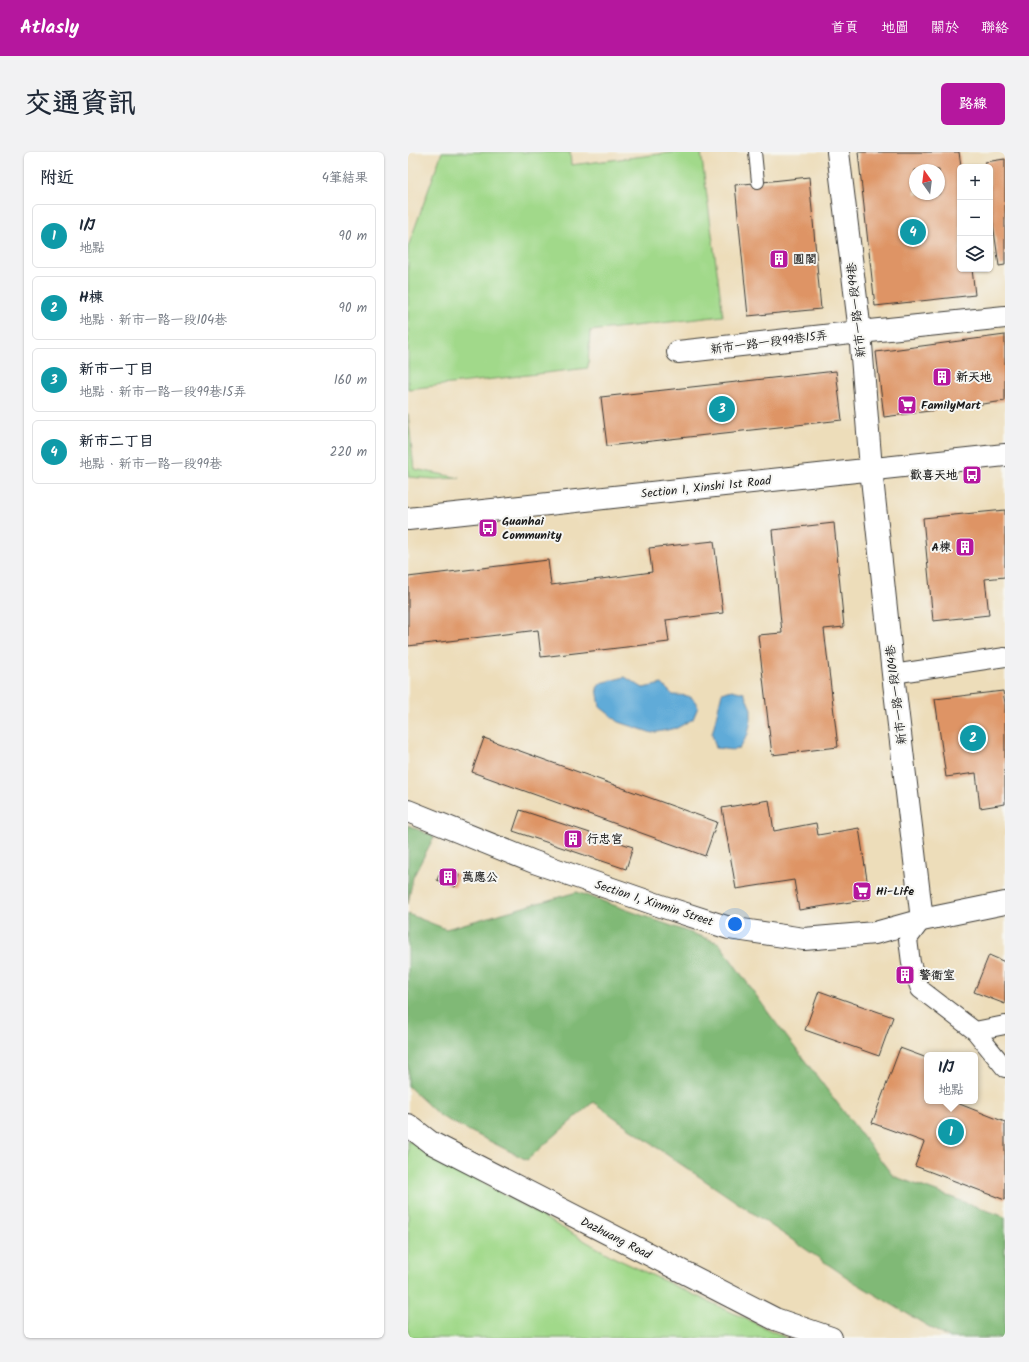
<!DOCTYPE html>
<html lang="zh-TW">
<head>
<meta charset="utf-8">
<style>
  :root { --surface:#fff; --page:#f2f2f3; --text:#1f2937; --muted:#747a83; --line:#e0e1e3; --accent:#b5179e }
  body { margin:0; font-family:Kalam,"LXGW WenKai TC",sans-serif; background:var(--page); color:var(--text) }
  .controls { position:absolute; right:12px; top:12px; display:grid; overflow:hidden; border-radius:6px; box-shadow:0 1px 3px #0004 }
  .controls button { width:36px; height:36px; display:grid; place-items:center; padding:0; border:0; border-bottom:1px solid var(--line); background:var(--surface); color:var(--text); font:20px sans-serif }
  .compass { position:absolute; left:501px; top:12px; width:36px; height:36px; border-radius:50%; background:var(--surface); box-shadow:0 1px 3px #0004; rotate:346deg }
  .you { position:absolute; left:327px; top:772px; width:14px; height:14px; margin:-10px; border:3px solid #fff; border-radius:50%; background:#1a73e8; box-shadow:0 0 0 6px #1a73e833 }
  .badge { display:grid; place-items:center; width:26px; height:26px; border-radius:50%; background:var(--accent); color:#fff; font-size:13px; font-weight:700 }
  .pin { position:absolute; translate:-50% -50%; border:2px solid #fff; box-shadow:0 1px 4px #0006 }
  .popup { position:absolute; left:516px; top:900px; width:54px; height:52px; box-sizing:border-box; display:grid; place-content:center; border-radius:6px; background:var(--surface); filter:drop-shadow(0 1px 3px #0005); font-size:13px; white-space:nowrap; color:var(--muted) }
  .popup b { font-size:15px; color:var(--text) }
  .popup::after { content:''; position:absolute; left:50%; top:100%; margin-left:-8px; border:8px solid transparent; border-top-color:var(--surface) }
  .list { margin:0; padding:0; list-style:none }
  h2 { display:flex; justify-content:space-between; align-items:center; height:52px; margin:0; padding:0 16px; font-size:17px }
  h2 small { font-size:13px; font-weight:400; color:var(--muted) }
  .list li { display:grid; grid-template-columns:26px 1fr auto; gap:12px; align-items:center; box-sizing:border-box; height:64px; margin:0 8px 8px; padding:0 8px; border:1px solid var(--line); border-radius:6px }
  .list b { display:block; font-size:15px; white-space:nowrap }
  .list p { margin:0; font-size:13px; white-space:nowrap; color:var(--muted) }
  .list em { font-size:13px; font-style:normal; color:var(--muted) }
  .icon { flex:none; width:22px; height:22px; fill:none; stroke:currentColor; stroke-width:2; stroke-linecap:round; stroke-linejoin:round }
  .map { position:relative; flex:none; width:597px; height:1186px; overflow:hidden; border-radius:6px }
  header { display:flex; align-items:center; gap:24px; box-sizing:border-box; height:56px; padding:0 20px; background:var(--accent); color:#fff }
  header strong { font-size:19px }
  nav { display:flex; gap:22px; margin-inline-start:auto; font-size:14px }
  .intro { display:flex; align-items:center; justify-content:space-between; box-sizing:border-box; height:96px; padding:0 24px }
  h1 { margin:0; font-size:28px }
  .button { padding:10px 18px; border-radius:6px; background:var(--accent); color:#fff; font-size:14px; font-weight:700 }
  main { display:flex; gap:24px; padding:0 24px }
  aside { flex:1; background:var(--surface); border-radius:6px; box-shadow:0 1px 3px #0004 }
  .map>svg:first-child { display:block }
</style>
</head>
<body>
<header>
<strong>Atlasly</strong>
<nav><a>首頁</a><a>地圖</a><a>關於</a><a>聯絡</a></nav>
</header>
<div class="intro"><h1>交通資訊</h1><a class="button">路線</a></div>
<main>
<aside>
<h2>附近<small>4筆結果</small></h2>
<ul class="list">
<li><span class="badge" style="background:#0f9aa8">1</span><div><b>I/J</b><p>地點</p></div><em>90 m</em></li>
<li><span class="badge" style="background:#0f9aa8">2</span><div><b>H棟</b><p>地點 · 新市一路一段104巷</p></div><em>90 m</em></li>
<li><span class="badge" style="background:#0f9aa8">3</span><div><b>新市一丁目</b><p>地點 · 新市一路一段99巷15弄</p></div><em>160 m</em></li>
<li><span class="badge" style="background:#0f9aa8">4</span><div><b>新市二丁目</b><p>地點 · 新市一路一段99巷</p></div><em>220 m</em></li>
</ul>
</aside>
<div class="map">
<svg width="597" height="1186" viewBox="0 0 597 1186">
  <rect width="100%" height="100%" fill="#f6f6f2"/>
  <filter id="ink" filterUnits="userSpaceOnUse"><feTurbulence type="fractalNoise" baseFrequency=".025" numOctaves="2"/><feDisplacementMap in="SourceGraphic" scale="8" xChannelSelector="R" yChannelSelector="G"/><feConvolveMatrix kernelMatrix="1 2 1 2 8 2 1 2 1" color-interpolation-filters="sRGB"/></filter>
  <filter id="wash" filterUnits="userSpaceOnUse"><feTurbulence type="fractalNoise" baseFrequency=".012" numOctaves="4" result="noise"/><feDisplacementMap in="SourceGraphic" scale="16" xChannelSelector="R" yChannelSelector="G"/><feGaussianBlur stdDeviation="0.9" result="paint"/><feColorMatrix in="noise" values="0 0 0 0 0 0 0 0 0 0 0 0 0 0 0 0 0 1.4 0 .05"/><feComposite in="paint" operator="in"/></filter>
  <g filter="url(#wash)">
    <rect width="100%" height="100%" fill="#edddba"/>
    <!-- green -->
    <path fill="#a1d98a" stroke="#5e7a53" d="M34 0H162L163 13 269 0H293L315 164 182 179 180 216 0 237V95Z
      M0 262 6 317 52 326 27 327 0 325Z
      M0 988 207 1106 379 1186H0Z"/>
    <!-- forest -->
    <path fill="#80b976" stroke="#4e6a49" d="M0 673 26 685 5 725 0 752Z
      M169 740 311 791 362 863 485 1024 597 1065V1186H540L446 1130 255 1000 185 950 119 1008 32 964 0 934V762L38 777Z"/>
    <!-- water -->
    <path fill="#60abd8" stroke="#3e647a" d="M217 525 235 536 254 532 265 543C278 544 284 541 290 555L285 567 269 576 244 581 211 570 192 555 189 536 193 531Z
      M324 538 336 541 343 557V568L340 582 331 597 324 598 308 596 304 582 314 541Z"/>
    <g id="blocks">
      <!-- building -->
      <path fill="#de9465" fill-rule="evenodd" d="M450 0H551L553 15 552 117H564L567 143 467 154ZM507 18H531V42H507Z
        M597 7V113L591 114 582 50V15H577V10Z
        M401 25 413 157 340 164 327 33Z
        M597 183V249L476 265 468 200Z
        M428 219 434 268 199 294 193 245Z
        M597 358V425L577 427 581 463 525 469 515 366Z
        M426 371 436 475 416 477 430 595 364 603 350 483 374 481 364 378Z
        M306 389 315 461 258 468 261 490 133 505 130 478 0 494V425L140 408 143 433 193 427 244 420 241 396Z
        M595 539 597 551V652L572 656 568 621 538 625 527 547Z
        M76 586 309 670 297 704 64 620Z
        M361 648 366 679 408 671 410 683 451 676 462 747 391 758 386 728 328 737 314 656Z
        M112 658 225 695 218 717 105 679Z
        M34 716 51 723 47 735 29 728Z
        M581 803 597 810V852L566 840Z
        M500 818 502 826 494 829 491 821Z
        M411 839 485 865 471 904 397 878Z
        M492 896 519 906V949H544L597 970V1048L507 1014 516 990 464 971Z"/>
    </g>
  </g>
  <g filter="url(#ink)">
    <use href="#blocks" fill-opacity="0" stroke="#3b3934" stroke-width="1"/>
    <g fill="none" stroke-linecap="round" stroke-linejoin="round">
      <!-- service casing -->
      <g stroke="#3b3934" stroke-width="14">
        <path id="service" d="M347 0 350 30"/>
      </g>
      <!-- pedestrian casing -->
      <g stroke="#3b3934" stroke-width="20">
        <path id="pedestrian" d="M485 522 597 505
          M514 768 500 787 503 811 512 837 567 879 597 916
          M567 879 597 873"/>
      </g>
      <!-- minor casing -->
      <g stroke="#3b3934" stroke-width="24">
        <path id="minor" d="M430 0 452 180 463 317 485 522 514 768
          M270 200 452 180 597 165
          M0 367 597 303
          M0 659 126 710 256 755 321 776 396 787 467 781 514 768 597 751
          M0 973 22 990 367 1167 423 1186"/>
      </g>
      <!-- service -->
      <use href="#service" stroke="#fff" stroke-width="12"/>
      <!-- pedestrian -->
      <use href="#pedestrian" stroke="#fff" stroke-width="18"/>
      <!-- minor -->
      <use href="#minor" stroke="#fff" stroke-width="22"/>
    </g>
  </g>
  <!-- icons -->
  <defs>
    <g id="building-square" transform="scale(1)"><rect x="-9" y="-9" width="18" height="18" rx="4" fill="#b5179e" stroke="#f6f6f2"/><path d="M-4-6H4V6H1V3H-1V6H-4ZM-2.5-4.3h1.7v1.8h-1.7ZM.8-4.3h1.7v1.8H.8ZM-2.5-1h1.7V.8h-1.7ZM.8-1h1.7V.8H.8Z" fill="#fff"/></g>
    <g id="supermarket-square" transform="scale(1)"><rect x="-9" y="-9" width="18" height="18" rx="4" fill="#b5179e" stroke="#f6f6f2"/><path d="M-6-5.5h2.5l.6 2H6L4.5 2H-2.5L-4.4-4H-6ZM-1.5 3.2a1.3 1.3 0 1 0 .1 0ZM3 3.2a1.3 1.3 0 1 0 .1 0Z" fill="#fff"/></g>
    <g id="bus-square" transform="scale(1)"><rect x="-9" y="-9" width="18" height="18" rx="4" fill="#b5179e" stroke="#f6f6f2"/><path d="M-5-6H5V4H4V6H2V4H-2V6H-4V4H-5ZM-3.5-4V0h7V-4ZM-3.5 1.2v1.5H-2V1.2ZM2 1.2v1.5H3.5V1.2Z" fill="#fff"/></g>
  </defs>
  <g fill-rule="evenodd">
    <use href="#building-square" x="371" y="107"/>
    <use href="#building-square" x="534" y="225"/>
    <use href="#supermarket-square" x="499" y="253"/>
    <use href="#bus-square" x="564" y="323"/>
    <use href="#bus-square" x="80" y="376"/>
    <use href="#building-square" x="557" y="395"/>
    <use href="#building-square" x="165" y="687"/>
    <use href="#building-square" x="40" y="725"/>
    <use href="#supermarket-square" x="454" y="739"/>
    <use href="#building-square" x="497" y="823"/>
  </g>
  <g text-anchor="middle" stroke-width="4" stroke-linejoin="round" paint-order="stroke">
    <!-- poi labels -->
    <g font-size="12" font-weight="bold" fill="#1c1c1c" stroke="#f6f6f2" text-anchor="start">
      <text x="385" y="111">圓閣</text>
      <text x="548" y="229">新天地</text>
      <text x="513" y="257">FamilyMart</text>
      <text x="550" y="327" text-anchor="end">歡喜天地</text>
      <text x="94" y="373">Guanhai<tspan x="94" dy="14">Community</tspan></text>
      <text x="543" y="399" text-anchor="end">A棟</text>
      <text x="179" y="691">行忠宮</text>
      <text x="54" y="729">萬應公</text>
      <text x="468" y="743">Hi-Life</text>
      <text x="511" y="827">警衛室</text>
    </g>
    <!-- street labels -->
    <g font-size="12" fill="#1c1c1c" stroke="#f6f6f2">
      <text transform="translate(448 158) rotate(-96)" y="4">新市一路一段99巷</text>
      <text transform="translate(361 190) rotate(-7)" y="4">新市一路一段99巷15弄</text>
      <text transform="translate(298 335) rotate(-6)" y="4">Section 1, Xinshi 1st Road</text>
      <text transform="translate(488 543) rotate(-97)" y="4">新市一路一段104巷</text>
      <text transform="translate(246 751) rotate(18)" y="4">Section 1, Xinmin Street</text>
      <text transform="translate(208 1086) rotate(27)" y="4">Dazhuang Road</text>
    </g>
  </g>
</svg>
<div class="controls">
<button>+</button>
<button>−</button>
<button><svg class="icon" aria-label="layers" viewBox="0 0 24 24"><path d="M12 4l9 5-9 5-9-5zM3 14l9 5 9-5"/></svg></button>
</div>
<svg class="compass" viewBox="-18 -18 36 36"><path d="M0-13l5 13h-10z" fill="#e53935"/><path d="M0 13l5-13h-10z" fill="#747a83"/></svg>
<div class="you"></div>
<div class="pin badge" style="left:543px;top:980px;background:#0f9aa8">1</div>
<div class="popup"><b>I/J</b>地點</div>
<div class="pin badge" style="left:565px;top:586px;background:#0f9aa8">2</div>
<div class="pin badge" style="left:314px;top:257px;background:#0f9aa8">3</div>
<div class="pin badge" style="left:505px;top:80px;background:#0f9aa8">4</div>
</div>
</main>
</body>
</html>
